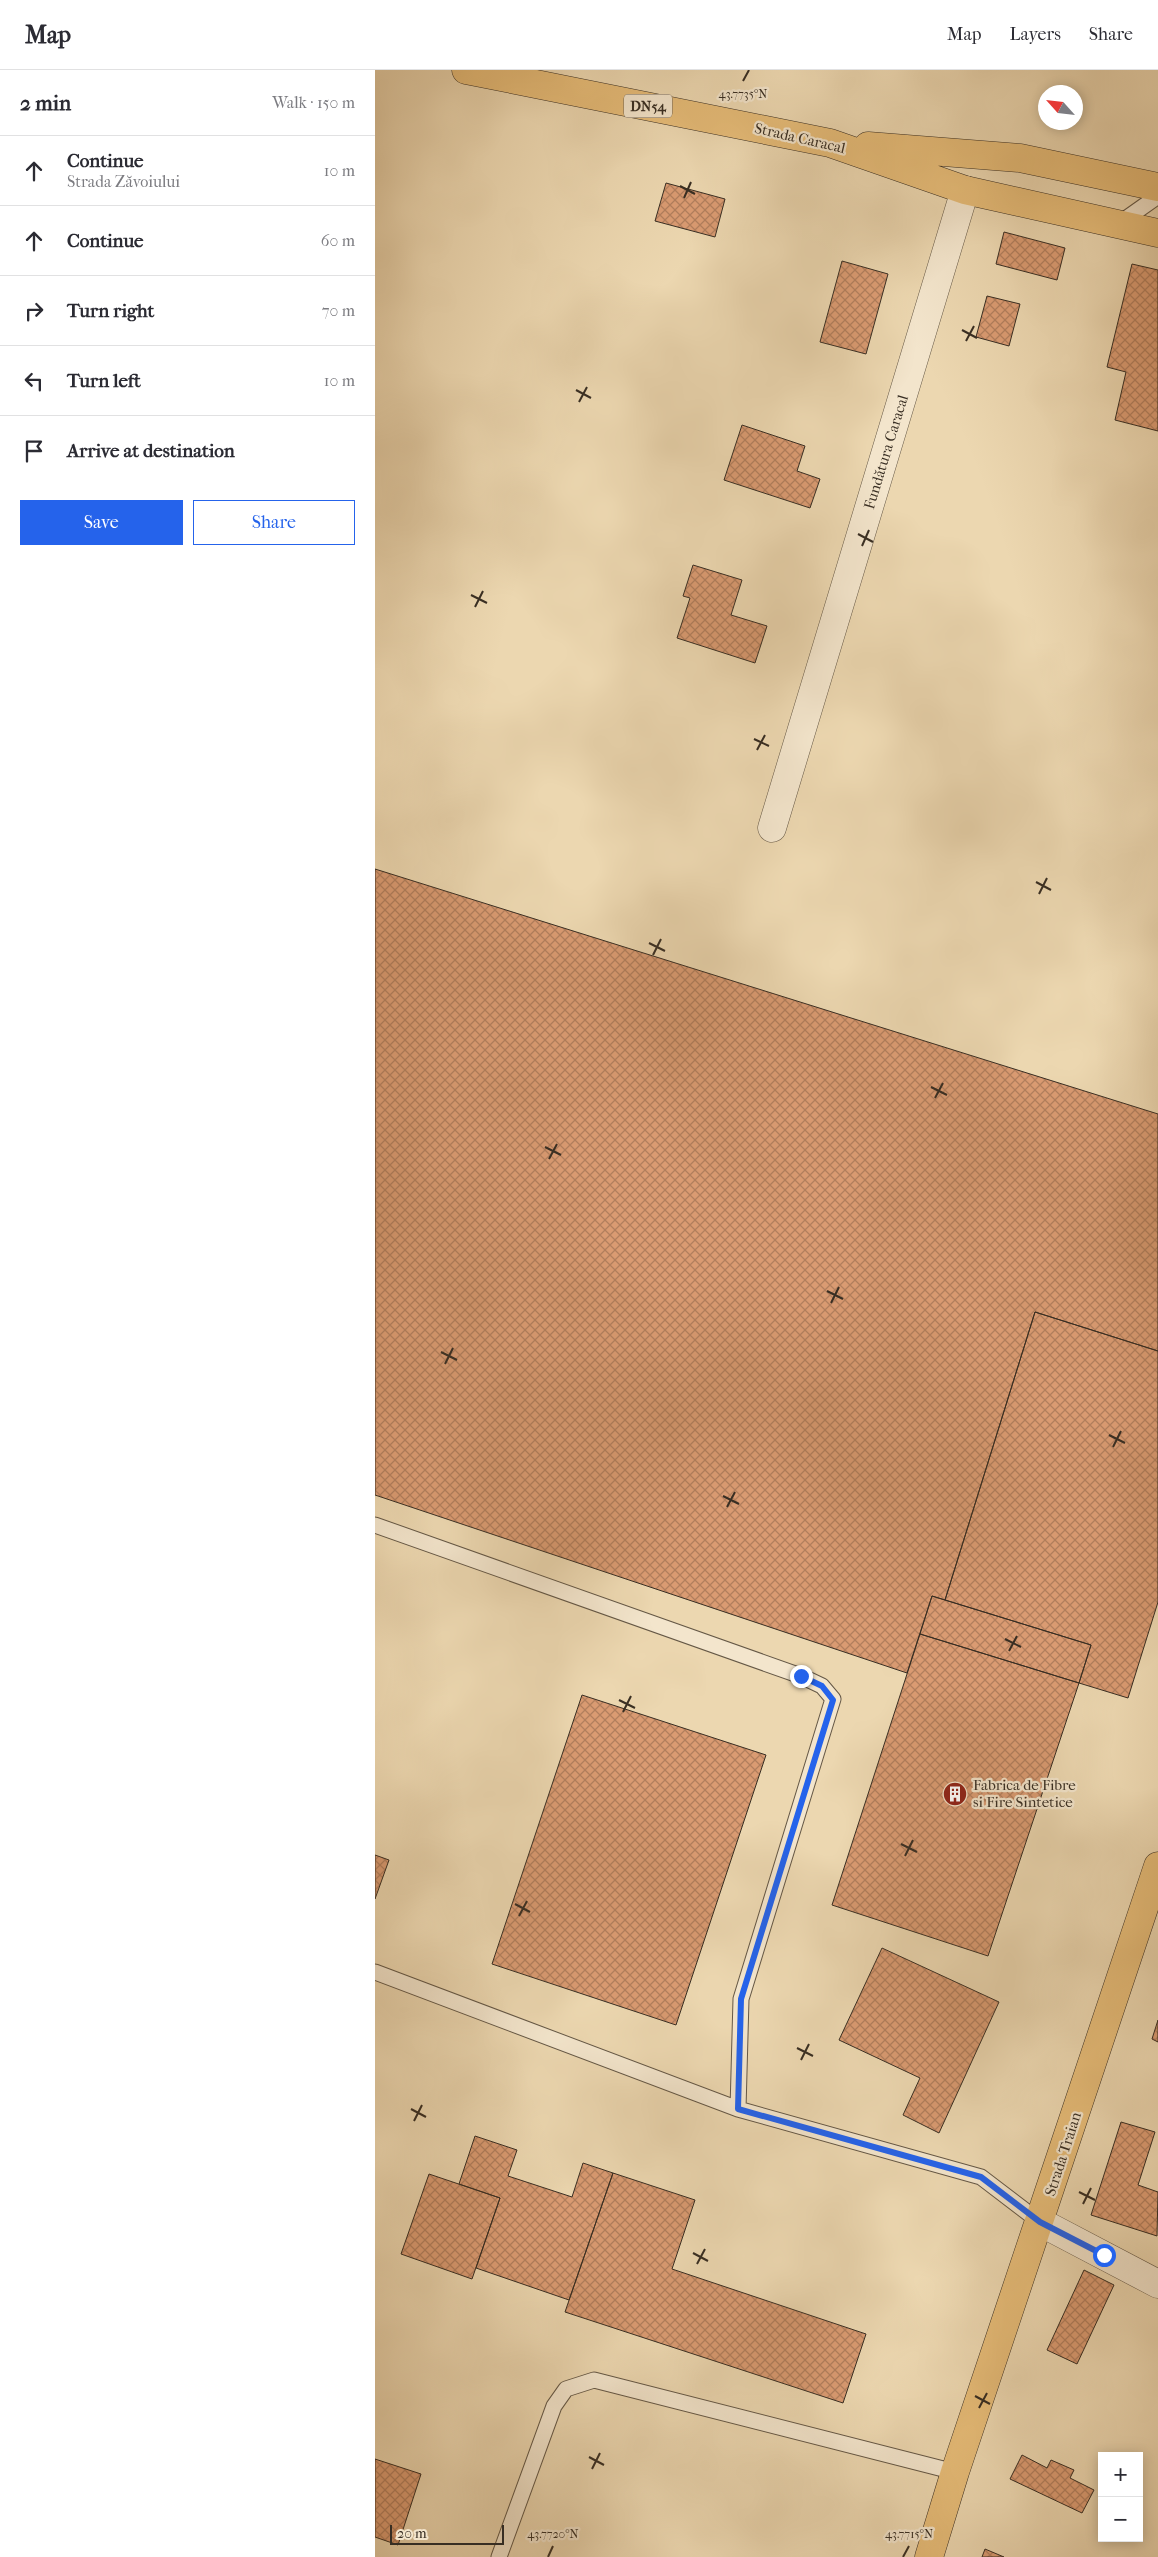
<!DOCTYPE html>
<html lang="en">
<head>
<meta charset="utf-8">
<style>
  :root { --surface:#fff; --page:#f7f7f7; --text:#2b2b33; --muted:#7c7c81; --line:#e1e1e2; --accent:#2563eb }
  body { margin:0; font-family:"IM FELL French Canon",serif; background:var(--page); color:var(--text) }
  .controls { position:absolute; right:15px; bottom:15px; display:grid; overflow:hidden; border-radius:0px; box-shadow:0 2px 12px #0003 }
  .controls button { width:45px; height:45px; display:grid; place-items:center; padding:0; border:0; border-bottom:1px solid var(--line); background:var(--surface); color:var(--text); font:25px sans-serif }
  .compass { position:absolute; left:663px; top:15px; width:45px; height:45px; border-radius:50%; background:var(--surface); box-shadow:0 2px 12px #0003; rotate:297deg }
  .scale { position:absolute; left:15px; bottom:12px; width:114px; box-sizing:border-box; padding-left:5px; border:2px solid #382e23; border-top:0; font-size:14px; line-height:18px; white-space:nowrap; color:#382e23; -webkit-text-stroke:4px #f3e5cc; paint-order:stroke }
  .stop { position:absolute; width:15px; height:15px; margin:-11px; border:4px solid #2563eb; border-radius:50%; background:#fff }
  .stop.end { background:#2563eb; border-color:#fff; box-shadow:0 1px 5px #0008 }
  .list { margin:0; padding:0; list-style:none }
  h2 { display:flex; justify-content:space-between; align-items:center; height:65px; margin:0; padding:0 20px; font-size:21px }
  h2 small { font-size:16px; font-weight:400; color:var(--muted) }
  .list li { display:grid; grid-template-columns:32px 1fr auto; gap:15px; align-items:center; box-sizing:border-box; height:70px; padding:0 20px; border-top:1px solid var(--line) }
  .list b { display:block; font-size:19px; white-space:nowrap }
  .list p { margin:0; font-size:16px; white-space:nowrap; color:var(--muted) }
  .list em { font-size:16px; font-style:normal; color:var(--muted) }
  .actions { display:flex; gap:10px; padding:15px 20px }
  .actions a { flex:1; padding:11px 0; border:1px solid var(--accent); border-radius:0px; text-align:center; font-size:18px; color:var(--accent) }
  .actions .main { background:var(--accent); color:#fff }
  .icon { flex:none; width:28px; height:28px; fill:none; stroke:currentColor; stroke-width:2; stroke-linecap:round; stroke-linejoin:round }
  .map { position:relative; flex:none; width:783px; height:2487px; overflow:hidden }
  header { display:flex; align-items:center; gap:30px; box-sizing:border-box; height:70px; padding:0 25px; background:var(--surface); border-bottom:1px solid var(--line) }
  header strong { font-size:24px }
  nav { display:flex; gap:28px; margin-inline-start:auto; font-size:18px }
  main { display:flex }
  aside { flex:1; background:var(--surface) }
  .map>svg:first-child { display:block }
</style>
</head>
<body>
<header>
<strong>Map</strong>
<nav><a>Map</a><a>Layers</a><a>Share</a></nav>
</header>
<main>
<aside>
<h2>2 min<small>Walk · 150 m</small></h2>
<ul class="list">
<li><svg class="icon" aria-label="ahead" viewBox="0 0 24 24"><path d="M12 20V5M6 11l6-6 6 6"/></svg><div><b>Continue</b><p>Strada Zăvoiului</p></div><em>10 m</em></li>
<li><svg class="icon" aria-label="ahead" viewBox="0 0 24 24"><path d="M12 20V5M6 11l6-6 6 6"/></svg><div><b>Continue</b></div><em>60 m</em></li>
<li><svg class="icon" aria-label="right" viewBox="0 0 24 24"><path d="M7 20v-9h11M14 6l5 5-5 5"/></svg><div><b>Turn right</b></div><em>70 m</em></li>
<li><svg class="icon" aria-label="left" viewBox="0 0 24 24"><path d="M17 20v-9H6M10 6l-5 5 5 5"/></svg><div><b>Turn left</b></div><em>10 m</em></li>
<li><svg class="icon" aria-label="arrive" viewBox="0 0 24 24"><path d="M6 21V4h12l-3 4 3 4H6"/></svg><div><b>Arrive at destination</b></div></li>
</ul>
<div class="actions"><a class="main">Save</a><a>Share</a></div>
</aside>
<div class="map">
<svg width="783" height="2487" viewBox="0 0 783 2487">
  <defs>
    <pattern id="building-cross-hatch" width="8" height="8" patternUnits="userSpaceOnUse" patternTransform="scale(1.25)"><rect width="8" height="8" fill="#da9b72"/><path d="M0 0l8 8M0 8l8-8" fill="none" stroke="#b27f5d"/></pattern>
  </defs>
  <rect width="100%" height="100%" fill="#ecd7b0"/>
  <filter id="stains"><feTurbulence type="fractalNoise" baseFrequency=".004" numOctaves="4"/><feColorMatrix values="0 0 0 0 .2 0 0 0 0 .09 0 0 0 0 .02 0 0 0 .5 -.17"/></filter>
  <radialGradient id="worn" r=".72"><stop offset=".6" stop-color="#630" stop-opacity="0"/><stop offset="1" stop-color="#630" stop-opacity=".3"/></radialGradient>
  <!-- building -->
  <path fill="url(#building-cross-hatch)" stroke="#382e23" d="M291 113 350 129 340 167 280 151Z
    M629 162 690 178 682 210 621 194Z
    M467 191 513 204 491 284 445 272Z
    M757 194 783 200V361L740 350 751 302 732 297Z
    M612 226 645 234 634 276 601 267Z
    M367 355 430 376 422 401 445 409 435 438 349 410Z
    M318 495 367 510 356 545 392 556 380 593 302 568 315 528 308 526Z
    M0 799 783 1044V1281L660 1242 570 1530 557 1526 532 1603 0 1425Z
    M660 1242 783 1281V1532L753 1628 704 1613 716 1575 570 1530Z
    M557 1526 716 1575 704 1613 545 1564Z
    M545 1564 704 1613 613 1886 457 1835Z
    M207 1625 391 1685 301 1955 117 1894Z
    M0 1785 14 1790 0 1829Z
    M507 1878 624 1932 564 2063 528 2045 545 2008 464 1970Z
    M783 1950V1972L777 1969Z
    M746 2052 780 2062 763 2115 783 2122 782 2166 716 2145Z
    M100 2066 142 2080 133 2106 197 2127 208 2093 238 2103 194 2230 101 2198 125 2128 84 2114Z
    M238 2103 320 2130 297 2199 491 2264 468 2333 190 2242Z
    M54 2104 125 2128 97 2209 26 2184Z
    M709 2200 739 2215 702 2294 672 2280Z
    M647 2385 672 2398 676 2390 699 2400 695 2408 719 2420 707 2443 635 2409Z
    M0 2389 46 2404 23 2475 0 2467Z
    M610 2479 629 2487H607Z"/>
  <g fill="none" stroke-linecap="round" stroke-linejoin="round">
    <!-- service casing -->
    <g stroke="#655846" stroke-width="17">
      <path id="service" d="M742 155 783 126
        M0 1455 426 1606 447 1616 458 1629 366 1929 363 2039
        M0 1902 363 2039 606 2107 665 2152
        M124 2487 179 2336 191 2319 219 2310 580 2402"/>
    </g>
    <!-- minor casing -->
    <g stroke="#655846" stroke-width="29">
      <path id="minor" d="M397 758 590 120
        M665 2152 783 2214"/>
    </g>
    <!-- primary casing -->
    <g stroke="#382e23" stroke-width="29">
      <path id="primary" d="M91 0 455 73 590 120 783 163
        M493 76 645 88 783 117
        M554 2487 580 2402 783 1796"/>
    </g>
    <!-- service -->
    <use href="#service" stroke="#f3e5cc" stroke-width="15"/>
    <!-- minor -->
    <use href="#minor" stroke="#f3e5cc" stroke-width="28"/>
    <!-- primary -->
    <use href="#primary" stroke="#e6bc78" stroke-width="28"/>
  </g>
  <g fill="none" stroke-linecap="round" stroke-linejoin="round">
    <!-- route -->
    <path stroke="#2563eb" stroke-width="6" d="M426 1606 447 1616 458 1630 366 1929 363 2039 606 2107 665 2152 729 2185"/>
  </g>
  <!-- ticks -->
  <path fill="none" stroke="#382e23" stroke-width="2" d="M368 11 374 0M305 116 320 124M309 128 316 112M587 260 602 268M591 271 599 256M201 320 216 328M204 332 212 317M483 464 498 472M487 476 494 460M96 525 112 533M100 537 108 521M379 669 394 676M382 680 390 665M661 812 676 820M664 824 672 808M274 873 290 881M278 885 286 869M556 1017 572 1025M560 1028 568 1013M170 1077 186 1085M174 1089 182 1074M452 1221 468 1229M456 1233 464 1217M66 1282 82 1290M70 1294 78 1278M734 1365 750 1373M738 1377 746 1361M348 1426 364 1434M352 1437 360 1422M630 1569 646 1577M634 1581 642 1566M244 1630 260 1638M248 1642 256 1626M526 1774 542 1782M530 1786 538 1770M140 1834 155 1842M144 1846 152 1831M422 1978 438 1986M426 1990 434 1974M36 2039 51 2047M39 2051 47 2035M704 2122 720 2130M708 2134 716 2118M318 2183 333 2191M322 2194 330 2179M600 2326 615 2334M604 2338 612 2323M214 2387 229 2395M217 2399 225 2383M173 2487 178 2476M528 2487 534 2476"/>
  <!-- icons -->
  <defs>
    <g id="building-disc" transform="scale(1.25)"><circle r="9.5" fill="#8f2418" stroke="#f3e5cc"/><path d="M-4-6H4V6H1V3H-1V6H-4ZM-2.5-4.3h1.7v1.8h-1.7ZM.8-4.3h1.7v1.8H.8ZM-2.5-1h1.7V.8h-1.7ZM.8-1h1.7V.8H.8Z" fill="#fff"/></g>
  </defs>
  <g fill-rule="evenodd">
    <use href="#building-disc" x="580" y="1724"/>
  </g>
  <g text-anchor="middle" stroke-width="4.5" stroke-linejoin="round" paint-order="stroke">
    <!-- shield labels -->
    <rect fill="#f3e5cc" stroke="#706556" stroke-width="1" x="249" y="24.5" width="48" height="23" rx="4"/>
    <g font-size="14" font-weight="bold" fill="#382e23">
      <text x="273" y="41">DN54</text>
    </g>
    <!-- street labels -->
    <g font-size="15" fill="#382e23" stroke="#f3e5cc">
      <text transform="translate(425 68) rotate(13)" y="5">Strada Caracal</text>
      <text transform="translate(511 382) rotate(-73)" y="5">Fundătura Caracal</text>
      <text transform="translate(688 2084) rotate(-72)" y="5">Strada Traian</text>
    </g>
    <!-- poi labels -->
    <g font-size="15" fill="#382e23" stroke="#f3e5cc" text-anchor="start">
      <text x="598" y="1720">Fabrica de Fibre<tspan x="598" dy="17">si Fire Sintetice</tspan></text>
    </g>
  </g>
  <g font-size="12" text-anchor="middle" fill="#382e23" stroke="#f3e5cc" stroke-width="4.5" stroke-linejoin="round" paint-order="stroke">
    <text x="368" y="28">43.7735°N</text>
    <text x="178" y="2468">43.7720°N</text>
    <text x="534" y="2468">43.7715°N</text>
  </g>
  <rect width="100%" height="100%" filter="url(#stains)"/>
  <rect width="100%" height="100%" fill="url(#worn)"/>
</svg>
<div class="controls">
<button>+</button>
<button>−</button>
</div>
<svg class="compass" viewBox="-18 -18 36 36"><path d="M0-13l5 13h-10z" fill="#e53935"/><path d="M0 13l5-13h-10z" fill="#7c7c81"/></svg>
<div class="scale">20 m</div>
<div class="stop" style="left:729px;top:2185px"></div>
<div class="stop end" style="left:426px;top:1606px"></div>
</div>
</main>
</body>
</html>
